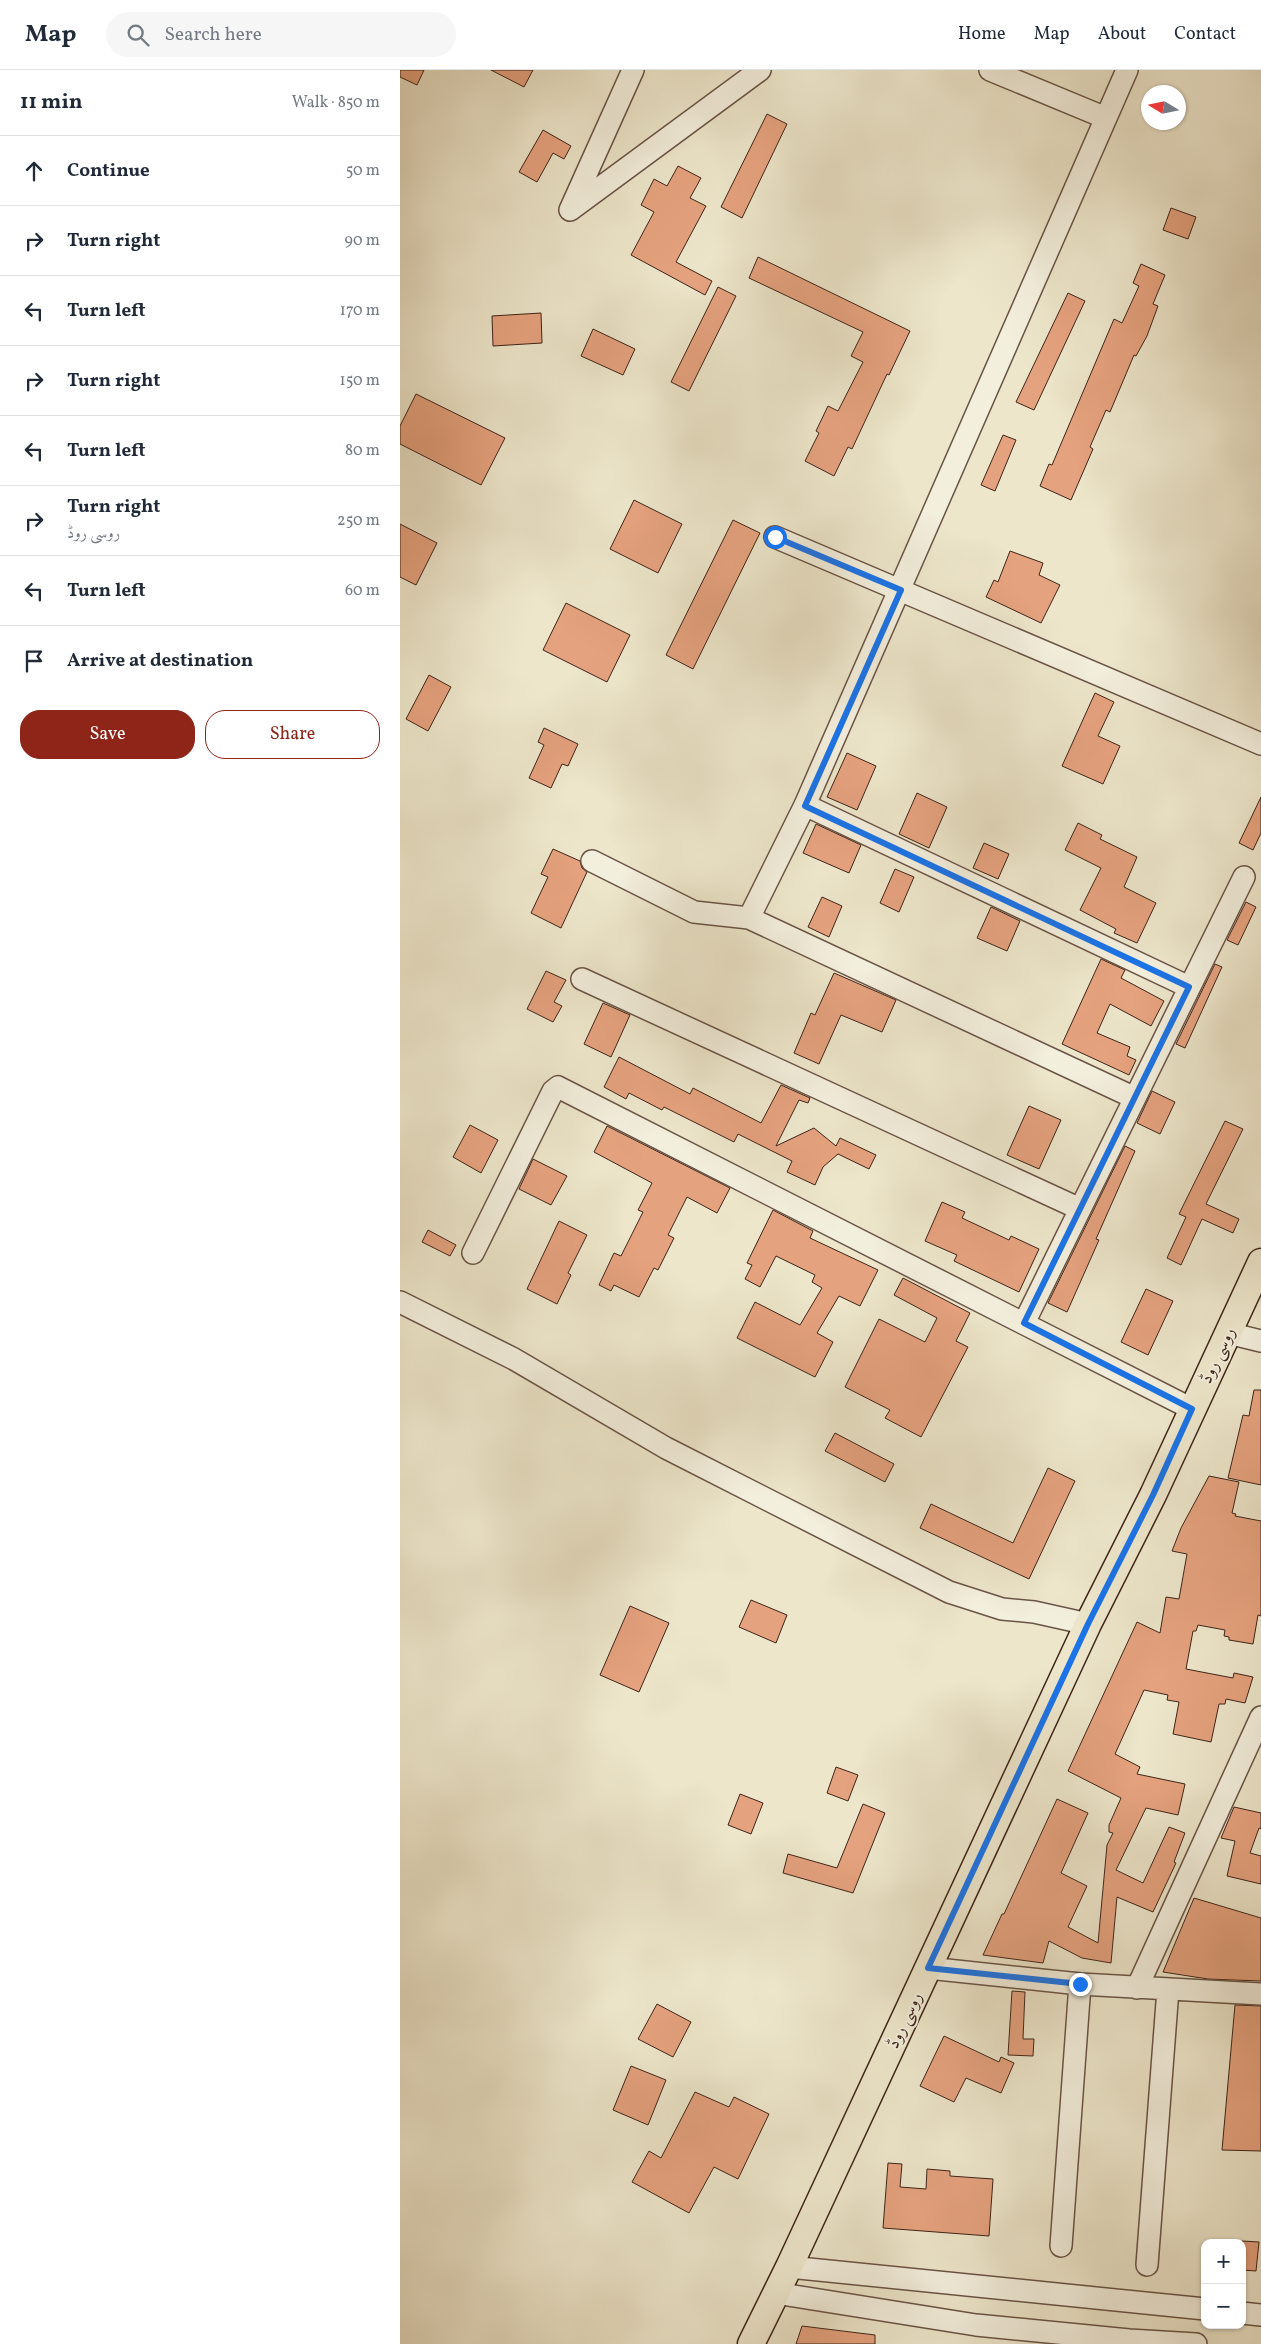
<!DOCTYPE html>
<html lang="en">
<head>
<meta charset="utf-8">
<style>
  :root { --surface:#fff; --page:#f6f6f7; --text:#1f2937; --muted:#747a83; --line:#e0e1e3; --accent:#8f2418 }
  body { margin:0; font-family:Vollkorn,Amiri,serif; background:var(--page); color:var(--text) }
  .controls { position:absolute; right:15px; bottom:15px; display:grid; overflow:hidden; border-radius:10px; box-shadow:0 1px 4px #0004 }
  .controls button { width:45px; height:45px; display:grid; place-items:center; padding:0; border:0; border-bottom:1px solid var(--line); background:var(--surface); color:var(--text); font:25px sans-serif }
  .compass { position:absolute; left:741px; top:15px; width:45px; height:45px; border-radius:50%; background:var(--surface); box-shadow:0 1px 4px #0004; rotate:280deg }
  .stop { position:absolute; width:15px; height:15px; margin:-11px; border:4px solid #1a73e8; border-radius:50%; background:#fff }
  .stop.end { background:#1a73e8; border-color:#fff; box-shadow:0 1px 5px #0008 }
  .list { margin:0; padding:0; list-style:none }
  h2 { display:flex; justify-content:space-between; align-items:center; height:65px; margin:0; padding:0 20px; font-size:21px }
  h2 small { font-size:16px; font-weight:400; color:var(--muted) }
  .list li { display:grid; grid-template-columns:32px 1fr auto; gap:15px; align-items:center; box-sizing:border-box; height:70px; padding:0 20px; border-top:1px solid var(--line) }
  .list b { display:block; font-size:19px; white-space:nowrap }
  .list p { margin:0; font-size:16px; white-space:nowrap; color:var(--muted) }
  .list em { font-size:16px; font-style:normal; color:var(--muted) }
  .actions { display:flex; gap:10px; padding:15px 20px }
  .actions a { flex:1; padding:11px 0; border:1px solid var(--accent); border-radius:20px; text-align:center; font-size:18px; color:var(--accent) }
  .actions .main { background:var(--accent); color:#fff }
  .icon { flex:none; width:28px; height:28px; fill:none; stroke:currentColor; stroke-width:2; stroke-linecap:round; stroke-linejoin:round }
  .map { position:relative; flex:none; width:861px; height:2274px; overflow:hidden }
  header { display:flex; align-items:center; gap:30px; box-sizing:border-box; height:70px; padding:0 25px; background:var(--surface); border-bottom:1px solid var(--line) }
  header strong { font-size:24px }
  nav { display:flex; gap:28px; margin-inline-start:auto; font-size:18px }
  .search { width:350px; height:45px; background:var(--page); display:flex; align-items:center; gap:12px; box-sizing:border-box; padding:0 18px; border-radius:28px; color:var(--muted); font-size:19px }
  main { display:flex }
  aside { flex:1; background:var(--surface) }
  .map>svg:first-child { display:block }
</style>
</head>
<body>
<header>
<strong>Map</strong>
<div class="search"><svg class="icon" aria-label="search" viewBox="0 0 24 24"><circle cx="10" cy="10" r="6"/><path d="M15 15l6 6"/></svg>Search here</div>
<nav><a>Home</a><a>Map</a><a>About</a><a>Contact</a></nav>
</header>
<main>
<aside>
<h2>11 min<small>Walk · 850 m</small></h2>
<ul class="list">
<li><svg class="icon" aria-label="ahead" viewBox="0 0 24 24"><path d="M12 20V5M6 11l6-6 6 6"/></svg><div><b>Continue</b></div><em>50 m</em></li>
<li><svg class="icon" aria-label="right" viewBox="0 0 24 24"><path d="M7 20v-9h11M14 6l5 5-5 5"/></svg><div><b>Turn right</b></div><em>90 m</em></li>
<li><svg class="icon" aria-label="left" viewBox="0 0 24 24"><path d="M17 20v-9H6M10 6l-5 5 5 5"/></svg><div><b>Turn left</b></div><em>170 m</em></li>
<li><svg class="icon" aria-label="right" viewBox="0 0 24 24"><path d="M7 20v-9h11M14 6l5 5-5 5"/></svg><div><b>Turn right</b></div><em>150 m</em></li>
<li><svg class="icon" aria-label="left" viewBox="0 0 24 24"><path d="M17 20v-9H6M10 6l-5 5 5 5"/></svg><div><b>Turn left</b></div><em>80 m</em></li>
<li><svg class="icon" aria-label="right" viewBox="0 0 24 24"><path d="M7 20v-9h11M14 6l5 5-5 5"/></svg><div><b>Turn right</b><p>روسی روڈ</p></div><em>250 m</em></li>
<li><svg class="icon" aria-label="left" viewBox="0 0 24 24"><path d="M17 20v-9H6M10 6l-5 5 5 5"/></svg><div><b>Turn left</b></div><em>60 m</em></li>
<li><svg class="icon" aria-label="arrive" viewBox="0 0 24 24"><path d="M6 21V4h12l-3 4 3 4H6"/></svg><div><b>Arrive at destination</b></div></li>
</ul>
<div class="actions"><a class="main">Save</a><a>Share</a></div>
</aside>
<div class="map">
<svg width="861" height="2274" viewBox="0 0 861 2274">
  <rect width="100%" height="100%" fill="#ede6cb"/>
  <filter id="stains"><feTurbulence type="fractalNoise" baseFrequency=".004" numOctaves="4"/><feColorMatrix values="0 0 0 0 .2 0 0 0 0 .09 0 0 0 0 .02 0 0 0 .5 -.17"/></filter>
  <radialGradient id="worn" r=".72"><stop offset=".6" stop-color="#630" stop-opacity="0"/><stop offset="1" stop-color="#630" stop-opacity=".3"/></radialGradient>
  <!-- building -->
  <path fill="#e5a27e" stroke="#3e2419" d="M0 0H24L17 15 0 7Z
    M91 0H133L124 17Z
    M367 44 387 54 342 148 321 137Z
    M143 60 171 76 164 89 153 83 137 112 119 102Z
    M278 96 301 108 290 128 306 136 276 192 312 211 305 225 231 185 254 142 241 135 254 109 267 116Z
    M771 138 796 147 788 169 763 160Z
    M358 187 510 261 489 305 487 304 452 379 448 377 434 406 405 391 419 363 416 361 428 336 438 341 463 292 451 286 463 262 349 208Z
    M741 194 765 205 753 234 758 236 747 266 736 286 734 285 710 342 706 340 690 377 693 379 671 430 640 416 649 394 652 395 714 249 722 253 739 216 733 213Z
    M318 217 336 226 289 321 271 312Z
    M668 223 685 231 634 340 616 332Z
    M141 243 142 273 93 276 92 246Z
    M193 259 235 279 223 305 181 286Z
    M16 324 105 368 81 415 0 374V356Z
    M603 365 616 370 595 421 581 415Z
    M234 430 282 454 258 503 210 479Z
    M333 450 360 463 293 599 266 585Z
    M0 454 37 473 16 515 0 507Z
    M610 481 643 493 639 505 660 515 641 553 586 527 594 510 598 512Z
    M166 533 230 565 207 612 143 580Z
    M29 605 51 617 28 661 6 649Z
    M695 623 714 632 698 666 720 676 703 714 662 696Z
    M144 658 178 674 168 696 162 694 151 718 129 708 144 675 138 672Z
    M447 683 476 696 457 740 427 727Z
    M517 723 547 737 529 778 499 764Z
    M861 727V763L853 780 839 773Z
    M678 753 702 765 700 769 737 787 724 817 756 833 737 873 714 863 716 859 680 840 701 798 665 780Z
    M416 754 461 775 449 803 403 783Z
    M584 773 609 784 598 809 573 798Z
    M153 779 180 791 182 798 187 802 161 858 131 843 148 807 141 804Z
    M495 799 514 807 499 842 480 833Z
    M422 827 442 836 429 867 408 857Z
    M846 832 856 837 838 875 827 870Z
    M591 837 620 851 607 881 577 868Z
    M701 889 725 900 721 908 764 931 751 956 710 934 697 963 730 977 727 986 736 990 729 1005 662 974Z
    M815 894 822 897 785 978 776 974Z
    M146 901 166 910 154 932 162 936 153 952 127 939Z
    M434 903 496 930 482 962 441 945 419 994 394 983 411 943 415 945Z
    M203 933 230 945 211 987 184 974Z
    M219 987 290 1024 293 1018 361 1053 381 1015 410 1028 408 1033 399 1030 376 1076 414 1058 436 1076 440 1068 476 1085 469 1099 438 1084 423 1097 415 1115 387 1102 392 1091 338 1064 334 1072 264 1037 262 1040 229 1023 226 1029 204 1017Z
    M752 1021 775 1032 760 1064 737 1053Z
    M629 1036 661 1050 639 1099 607 1085Z
    M825 1051 843 1059 806 1134 839 1149 833 1163 802 1149 781 1195 767 1188 786 1147 779 1144Z
    M70 1055 98 1070 81 1103 53 1087Z
    M207 1056 330 1118 317 1143 287 1127 268 1165 274 1168 258 1200 254 1198 239 1227 214 1215 211 1221 199 1215 214 1183 221 1186 243 1142 238 1140 252 1113 194 1082Z
    M725 1076 735 1081 696 1169 699 1170 667 1242 648 1233Z
    M133 1089 167 1106 151 1135 119 1119Z
    M542 1132 565 1142 562 1148 609 1170 611 1166 639 1179 619 1222 554 1191 557 1185 525 1171Z
    M373 1140 413 1161 410 1168 478 1200 460 1236 439 1226 417 1263 433 1272 415 1307 337 1268 355 1232 400 1255 422 1218 412 1212 415 1205 376 1186 360 1217 345 1209 352 1195 347 1193Z
    M159 1151 187 1165 168 1203 171 1205 157 1234 127 1219Z
    M28 1160 56 1175 50 1186 22 1172Z
    M503 1208 570 1243 556 1271 568 1277 521 1367 485 1348 490 1340 445 1317 479 1249 525 1272 537 1248 494 1225Z
    M746 1219 773 1231 748 1285 721 1272Z
    M854 1320H861V1415L828 1408 843 1345 849 1346Z
    M435 1363 494 1394 485 1412 425 1381Z
    M648 1398 675 1411 629 1509 520 1458 531 1434 613 1473Z
    M809 1406 839 1412 832 1443 836 1444 835 1446 861 1451V1546L858 1545 853 1574 829 1570V1567L824 1566 825 1560 798 1555 796 1561H793L786 1599 833 1608 834 1603 853 1607 845 1633 826 1629 825 1634H819L811 1672 773 1664 779 1632 767 1630 768 1625 744 1620 715 1684 740 1697 737 1704 785 1714 778 1745 746 1738 716 1800 743 1813 769 1757 785 1763 774 1792 776 1793 753 1842 717 1827 711 1893 682 1888 649 1871 643 1893 583 1885 602 1844H604L657 1729 688 1743 661 1803 687 1816 668 1857 698 1873 707 1775 713 1763 709 1762V1755L721 1728 668 1701 737 1552 760 1563 766 1527 779 1529 787 1484 772 1481 781 1458Z
    M351 1530 387 1545 376 1573 339 1557Z
    M230 1536 269 1553 239 1622 200 1605Z
    M436 1697 458 1705 448 1731 427 1723Z
    M340 1724 363 1733 351 1764 328 1755Z
    M463 1734 485 1743 453 1823 383 1803 388 1784 437 1798Z
    M834 1737 861 1743V1759L859 1758 850 1783 861 1786V1814L827 1806 835 1771 821 1768Z
    M794 1828 861 1848V1911L808 1909 763 1902Z
    M612 1921 625 1922 623 1969H634L633 1986 608 1985Z
    M257 1934 291 1952 273 1987 238 1969Z
    M835 1935 861 1936V2081L822 2080Z
    M544 1966 599 1992 601 1987 614 1993 601 2023 566 2008 554 2032 520 2016Z
    M231 1996 266 2010 248 2055 213 2040Z
    M295 2022 329 2037 334 2027 369 2044 338 2109 314 2097 289 2143 232 2112 249 2081 261 2088Z
    M488 2093 502 2094 500 2117 526 2119 527 2099 550 2101V2106L593 2109 589 2166 483 2158Z
    M842 2171 859 2172 856 2201 842 2200Z
    M402 2256 475 2265V2274H396Z"/>
  <g fill="none" stroke-linecap="round" stroke-linejoin="round">
    <!-- minor casing -->
    <g stroke="#6a5446" stroke-width="24">
      <path id="minor" d="M233 0 170 140 360 0
        M590 0 706 48
        M375 467 861 674
        M405 735 789 917
        M192 791 294 842 349 848 405 735 727 0
        M349 848 735 1028
        M182 909 680 1139
        M73 1183 153 1021 158 1017 792 1339
        M0 1232 114 1289 266 1378 549 1522 602 1539 634 1542 688 1554
        M624 1253 844 807
        M828 1263 861 1271
        M528 1898 680 1914 861 1924
        M737 1918 861 1647
        M661 2176 680 1914
        M747 2195 768 1919
        M389 2197 805 2239
        M375 2223 576 2255 729 2270 796 2274
        M842 2243 861 2245"/>
    </g>
    <!-- major casing -->
    <g stroke="#3e2419" stroke-width="29">
      <path id="major" d="M351 2274 389 2197 688 1554 753 1425 861 1192"/>
    </g>
    <!-- minor -->
    <use href="#minor" stroke="#f3efdd" stroke-width="21"/>
    <!-- major -->
    <use href="#major" stroke="#ede6cb" stroke-width="26"/>
  </g>
  <g fill="none" stroke-linecap="round" stroke-linejoin="round">
    <!-- route -->
    <path stroke="#1a73e8" stroke-width="6" d="M375 467 501 520 405 736 789 917 624 1253 792 1339 753 1425 688 1554 528 1898 680 1914"/>
  </g>
  <g text-anchor="middle" stroke-width="4" stroke-linejoin="round" paint-order="stroke">
    <!-- street labels -->
    <g font-size="18" fill="#3e2419" stroke="#f3efdd">
      <text transform="translate(817 1285) rotate(-65)" y="6">روسی روڈ</text>
      <text transform="translate(504 1950) rotate(-65)" y="6">روسی روڈ</text>
    </g>
  </g>
  <rect width="100%" height="100%" filter="url(#stains)"/>
  <rect width="100%" height="100%" fill="url(#worn)"/>
</svg>
<div class="controls">
<button>+</button>
<button>−</button>
</div>
<svg class="compass" viewBox="-18 -18 36 36"><path d="M0-13l5 13h-10z" fill="#e53935"/><path d="M0 13l5-13h-10z" fill="#747a83"/></svg>
<div class="stop" style="left:375px;top:467px"></div>
<div class="stop end" style="left:680px;top:1914px"></div>
</div>
</main>
</body>
</html>
